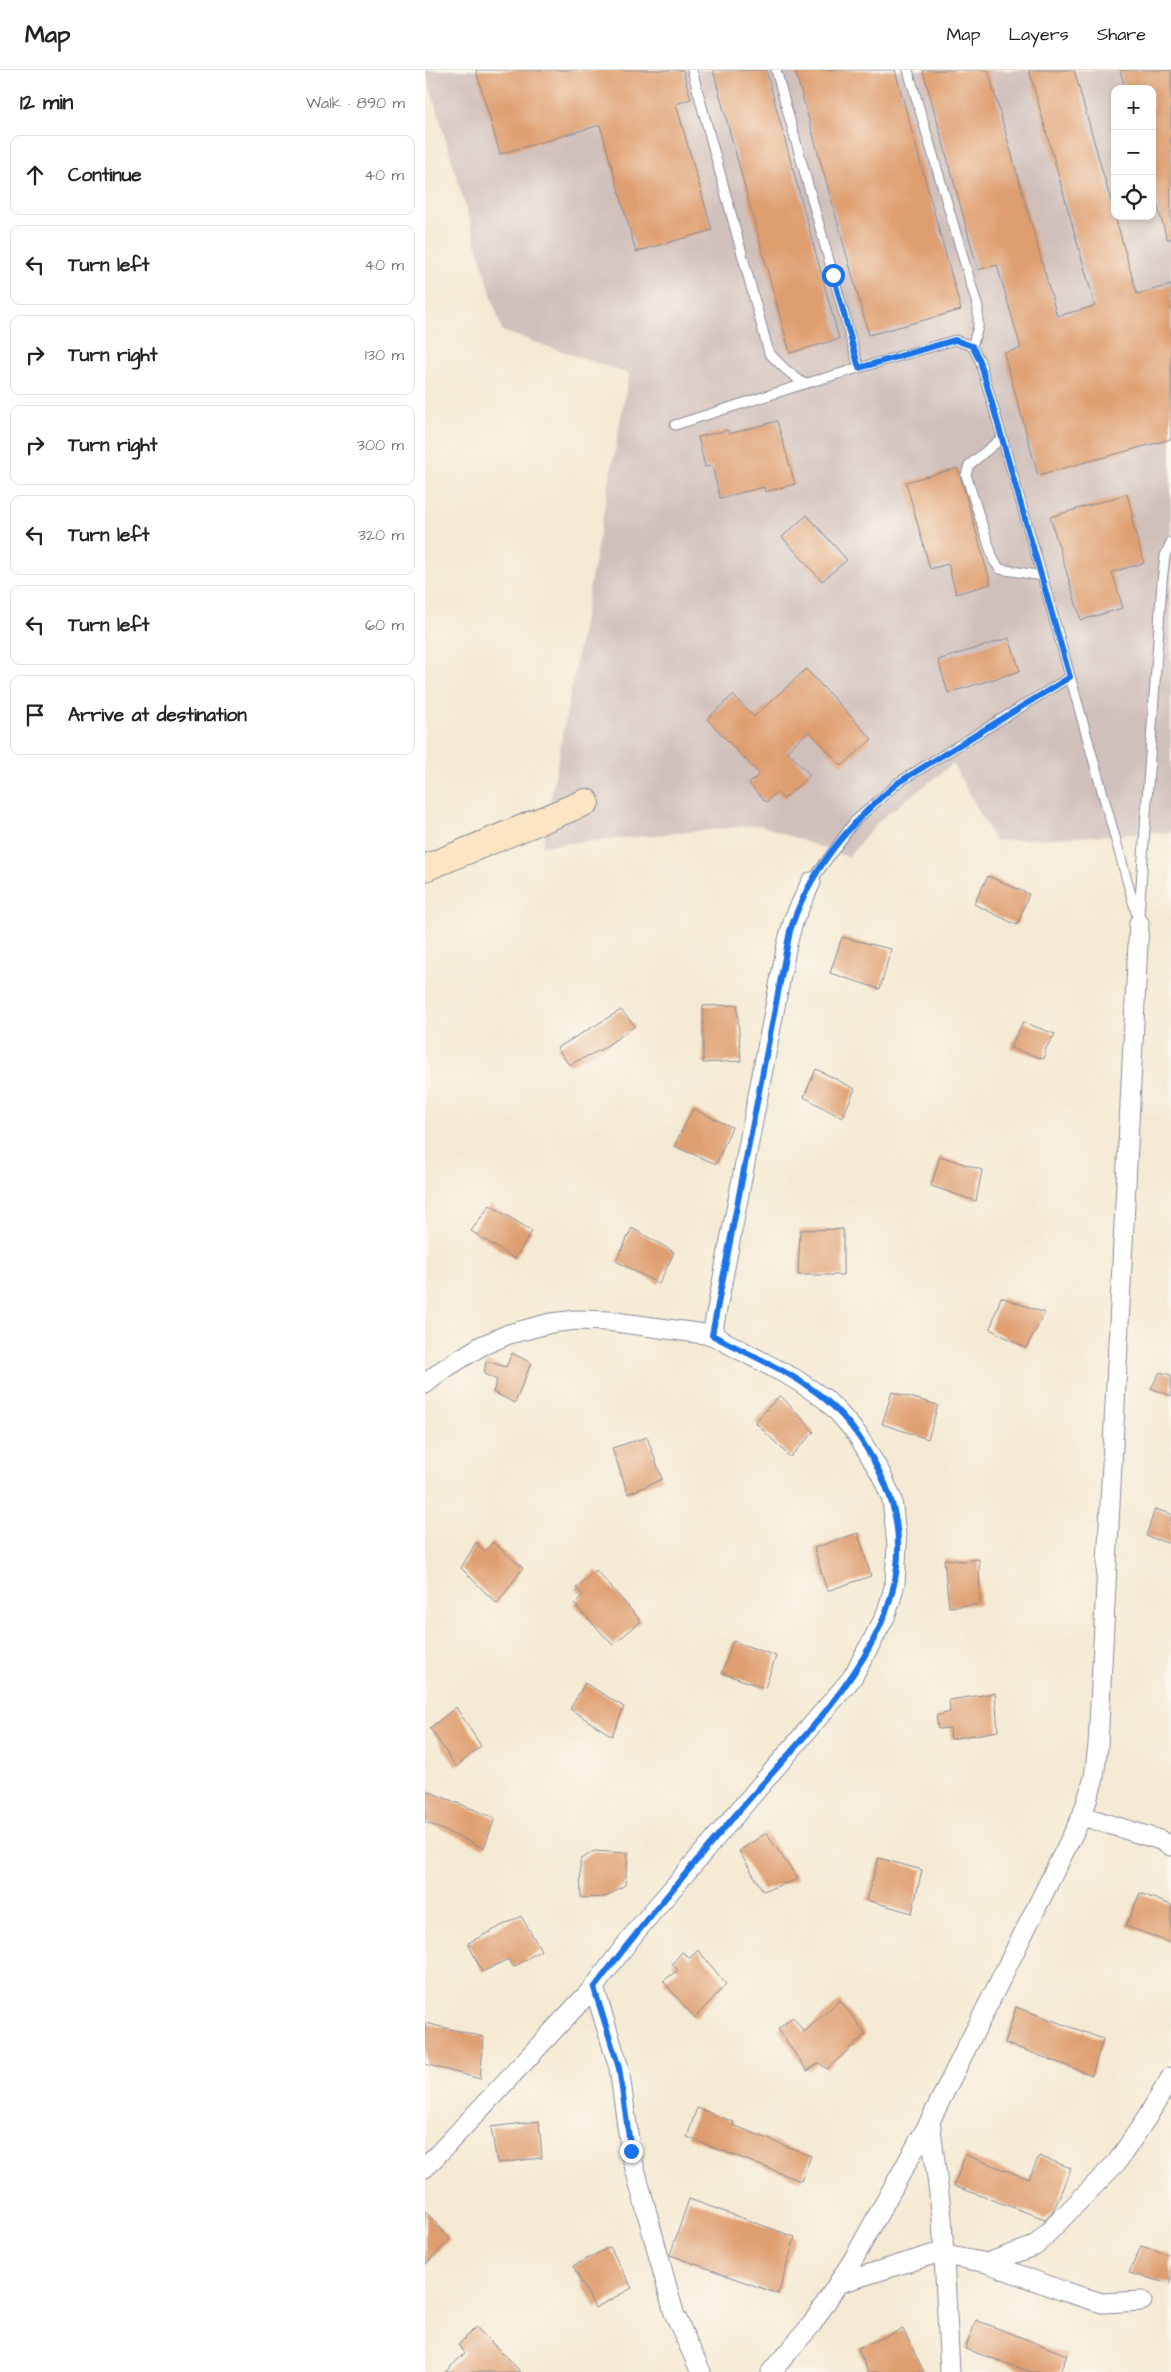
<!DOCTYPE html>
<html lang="en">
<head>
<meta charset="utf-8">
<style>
  :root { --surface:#fff; --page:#f2f2f2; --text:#222; --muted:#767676; --line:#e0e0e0 }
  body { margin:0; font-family:"Architects Daughter",sans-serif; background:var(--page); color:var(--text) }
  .controls { position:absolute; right:15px; top:15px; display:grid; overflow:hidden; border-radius:10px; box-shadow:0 2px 8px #0003 }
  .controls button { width:45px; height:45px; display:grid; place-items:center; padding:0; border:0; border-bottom:1px solid var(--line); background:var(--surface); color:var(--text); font:25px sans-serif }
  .stop { position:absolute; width:15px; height:15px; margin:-11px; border:4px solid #1a73e8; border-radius:50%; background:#fff }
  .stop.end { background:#1a73e8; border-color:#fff; box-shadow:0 1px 5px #0008 }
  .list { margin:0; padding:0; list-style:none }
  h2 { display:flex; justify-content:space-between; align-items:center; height:65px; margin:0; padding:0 20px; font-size:21px }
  h2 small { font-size:16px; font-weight:400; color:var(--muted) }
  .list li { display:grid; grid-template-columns:32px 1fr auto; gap:15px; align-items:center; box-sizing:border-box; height:80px; margin:0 10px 10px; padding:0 10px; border:1px solid var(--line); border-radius:10px }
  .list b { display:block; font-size:19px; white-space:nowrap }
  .list em { font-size:16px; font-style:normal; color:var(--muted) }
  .icon { flex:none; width:28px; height:28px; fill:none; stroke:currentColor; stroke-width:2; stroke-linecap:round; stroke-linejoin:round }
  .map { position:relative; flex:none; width:746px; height:2302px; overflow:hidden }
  header { display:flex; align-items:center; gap:30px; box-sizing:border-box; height:70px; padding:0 25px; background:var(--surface); border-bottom:1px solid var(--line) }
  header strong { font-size:24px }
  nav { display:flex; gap:28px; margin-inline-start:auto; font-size:18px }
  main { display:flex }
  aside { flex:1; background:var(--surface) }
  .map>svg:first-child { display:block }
</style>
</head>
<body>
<header>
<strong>Map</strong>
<nav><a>Map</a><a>Layers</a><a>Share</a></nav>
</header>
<main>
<aside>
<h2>12 min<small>Walk · 890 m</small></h2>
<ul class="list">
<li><svg class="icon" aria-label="ahead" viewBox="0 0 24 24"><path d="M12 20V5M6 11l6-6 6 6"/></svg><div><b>Continue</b></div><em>40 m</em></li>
<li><svg class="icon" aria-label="left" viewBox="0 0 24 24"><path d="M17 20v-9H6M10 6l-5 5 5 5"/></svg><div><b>Turn left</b></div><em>40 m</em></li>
<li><svg class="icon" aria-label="right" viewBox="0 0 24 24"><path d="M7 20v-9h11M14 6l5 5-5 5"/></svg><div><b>Turn right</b></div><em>130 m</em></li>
<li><svg class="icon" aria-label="right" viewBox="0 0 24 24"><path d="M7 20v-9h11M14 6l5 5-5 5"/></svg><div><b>Turn right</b></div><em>300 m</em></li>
<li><svg class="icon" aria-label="left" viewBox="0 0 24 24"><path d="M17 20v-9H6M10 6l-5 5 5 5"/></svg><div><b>Turn left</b></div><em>320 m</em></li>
<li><svg class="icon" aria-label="left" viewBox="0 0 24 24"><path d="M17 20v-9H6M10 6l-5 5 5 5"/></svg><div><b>Turn left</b></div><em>60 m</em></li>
<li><svg class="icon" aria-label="arrive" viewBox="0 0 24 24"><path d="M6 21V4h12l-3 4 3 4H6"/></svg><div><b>Arrive at destination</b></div></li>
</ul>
</aside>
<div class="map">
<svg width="746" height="2302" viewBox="0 0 746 2302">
  <rect width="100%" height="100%" fill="#fbf7ec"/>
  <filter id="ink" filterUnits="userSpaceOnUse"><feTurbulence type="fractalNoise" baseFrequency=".02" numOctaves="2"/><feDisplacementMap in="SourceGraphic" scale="10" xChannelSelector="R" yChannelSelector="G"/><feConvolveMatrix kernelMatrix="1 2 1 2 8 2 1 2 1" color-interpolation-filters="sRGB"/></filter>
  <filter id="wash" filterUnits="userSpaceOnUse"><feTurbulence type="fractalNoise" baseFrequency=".0096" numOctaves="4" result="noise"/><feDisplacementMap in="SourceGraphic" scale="20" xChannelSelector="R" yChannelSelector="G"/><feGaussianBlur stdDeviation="1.12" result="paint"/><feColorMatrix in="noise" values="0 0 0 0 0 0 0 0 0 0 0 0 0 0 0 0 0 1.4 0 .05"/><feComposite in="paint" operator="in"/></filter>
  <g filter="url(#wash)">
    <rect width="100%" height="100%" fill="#f4e9d2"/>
    <!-- industrial -->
    <path fill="#d0c0bc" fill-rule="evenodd" d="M0 0H746V762L570 771 528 694 456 749 423 787 335 755 117 776 204 304 77 261ZM690 19H727V146H690Z"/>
    <g id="blocks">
      <!-- building -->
      <path fill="#df9e70" d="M51 0H258L266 29 251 34 287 160 211 182 175 55 75 84Z
        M288 0H341L414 269 365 283Z
        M370 0H470L536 240 444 265Z
        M498 0H563L632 246 670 236 604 0H649L712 224 746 215V369L613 405 579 283 596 278 572 195 553 200Z
        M695 0H746V169H742L727 117V19H700Z
        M352 351 370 414 340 422 339 417 295 428 287 396 280 397 273 367 303 360 304 364Z
        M533 398 566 514 531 524 523 494 505 499 481 412Z
        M702 424 708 447H706L719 493 687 502 698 538 656 550 625 447Z
        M382 445 422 490 397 511 357 467Z
        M584 568 595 601 523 623 513 590Z
        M381 599 447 669 417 696 384 661 362 681 385 705 359 729 352 722 341 732 324 714 334 704 282 649 308 625 329 647Z
        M563 806 604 824 592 855 549 834Z
        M417 867 466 879 455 919 405 903Z
        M312 935 316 991 278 993V936Z
        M196 940 210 956 177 979 144 995 132 978Z
        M598 952 630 964 621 978 619 989 585 978Z
        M391 999 430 1019 417 1048 379 1027Z
        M268 1039 307 1057 291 1094 249 1076Z
        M515 1086 557 1100 551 1131 506 1116Z
        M65 1135 107 1161 90 1189 46 1161Z
        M207 1158 249 1182 234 1214 191 1191Z
        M418 1159V1205H373L375 1160Z
        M576 1227 620 1243 601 1278 565 1259Z
        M87 1283 106 1293 90 1333 68 1322 72 1310 59 1304 61 1291 81 1297Z
        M735 1302 746 1305V1326L726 1318Z
        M467 1322 513 1335 503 1369 457 1354Z
        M355 1325 389 1362 365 1387 330 1352Z
        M222 1367 237 1409 203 1424 187 1378Z
        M730 1439 746 1444V1474L721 1466Z
        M433 1463 446 1506 402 1521 389 1478Z
        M51 1472 59 1482 68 1472 98 1498 72 1534 36 1498Z
        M519 1489 540 1491 554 1489 555 1534 524 1537Z
        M171 1500 216 1551 188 1575 149 1534 158 1525 151 1518Z
        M308 1571 351 1586 340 1618 297 1603Z
        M160 1613 199 1637 187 1666 145 1639Z
        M570 1623 573 1661 526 1669 525 1658 513 1659 511 1646 525 1642 524 1630Z
        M31 1637 56 1676 31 1697 5 1658Z
        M0 1720 70 1748 59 1778 0 1752Z
        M341 1763 373 1809 338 1821 314 1781Z
        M169 1781 203 1783 200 1815 181 1827 156 1828 155 1790Z
        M454 1788 497 1800 487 1843 441 1830Z
        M715 1823 746 1835V1873L701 1856Z
        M96 1846 116 1880 89 1897 83 1889 57 1902 43 1873Z
        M273 1880 301 1914 270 1948 238 1911 253 1900 247 1894 257 1882 265 1888Z
        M415 1930 441 1964 402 1999 394 1993 382 2001 353 1959 368 1947 379 1962Z
        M591 1937 678 1969 667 2005 580 1973Z
        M0 1953 59 1967 55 2009 0 1994Z
        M272 2038 309 2052 308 2055 386 2086 376 2111 262 2067Z
        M114 2051 117 2088 72 2093 66 2057Z
        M540 2085 604 2109 614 2086 646 2098 628 2142 620 2149 529 2116Z
        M264 2129 370 2167 353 2224 245 2185Z
        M0 2141 25 2169 0 2195Z
        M716 2176 746 2185V2214L704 2203Z
        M185 2177 207 2218 170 2238 148 2196Z
        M551 2250 642 2285 635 2302H606L540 2279Z
        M51 2257 96 2302H20L40 2283 33 2275Z
        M478 2259 499 2302H443L433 2278Z"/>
    </g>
  </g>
  <g filter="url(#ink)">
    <use href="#blocks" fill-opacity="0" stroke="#888c98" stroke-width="1"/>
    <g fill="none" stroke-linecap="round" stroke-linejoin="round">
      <!-- lane casing -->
      <g stroke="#888c98" stroke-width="11">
        <path id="lane" d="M267 0 344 283 359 298 379 314 530 270 547 276 555 291 617 506 714 853
          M351 0 434 298
          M483 0 553 238V257L547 276
          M250 355 379 314
          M577 368 544 395 541 405 569 491 575 499 617 506
          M386 812 429 752 474 712 645 607
          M714 845 737 512 740 486 746 472"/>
      </g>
      <!-- street casing -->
      <g stroke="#888c98" stroke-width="21">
        <path id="street" d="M287 1265 362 874 369 849 386 812
          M0 1314 19 1299 56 1276 84 1264 126 1253 151 1250 183 1251 287 1265 370 1309 400 1329 412 1341 432 1364 456 1404 467 1429 472 1475 470 1513 465 1532 460 1547 427 1608 212 1860 169 1917 0 2098
          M657 1746 735 1770 746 1776
          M169 1917 194 1998 206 2084 249 2243 276 2302
          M505 2051 517 2148 525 2302
          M520 2185 562 2193 610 2176 692 2092 721 2049 746 2007
          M562 2193 638 2221 677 2233 717 2231
          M415 2213 519 2181
          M346 2302 387 2254 428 2190 505 2051 657 1746 669 1708 673 1675 714 853"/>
      </g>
      <!-- secondary casing -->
      <g stroke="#888c98" stroke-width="28">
        <path id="secondary" d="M0 798 161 732"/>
      </g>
      <!-- lane -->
      <use href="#lane" stroke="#fff" stroke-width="9"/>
      <!-- street -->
      <use href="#street" stroke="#fff" stroke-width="19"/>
      <!-- secondary -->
      <use href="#secondary" stroke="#fce5c4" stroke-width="26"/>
    </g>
  </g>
  <g fill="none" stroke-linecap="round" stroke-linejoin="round" filter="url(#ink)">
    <!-- route -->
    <path stroke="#1a73e8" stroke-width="6" d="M206 2081 194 1998 169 1918C217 1854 268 1794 320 1734 393 1649 512 1541 461 1416 447 1384 428 1353 401 1330 368 1302 324 1285 287 1265L365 861C384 800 425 752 474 712L645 607 555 291 547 276 530 270 434 298 408 205"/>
  </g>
</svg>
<div class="controls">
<button>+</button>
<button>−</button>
<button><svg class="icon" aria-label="locate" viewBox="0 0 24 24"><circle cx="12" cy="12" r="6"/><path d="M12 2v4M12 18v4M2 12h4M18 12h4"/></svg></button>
</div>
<div class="stop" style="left:408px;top:205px"></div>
<div class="stop end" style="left:206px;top:2081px"></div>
</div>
</main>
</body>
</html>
